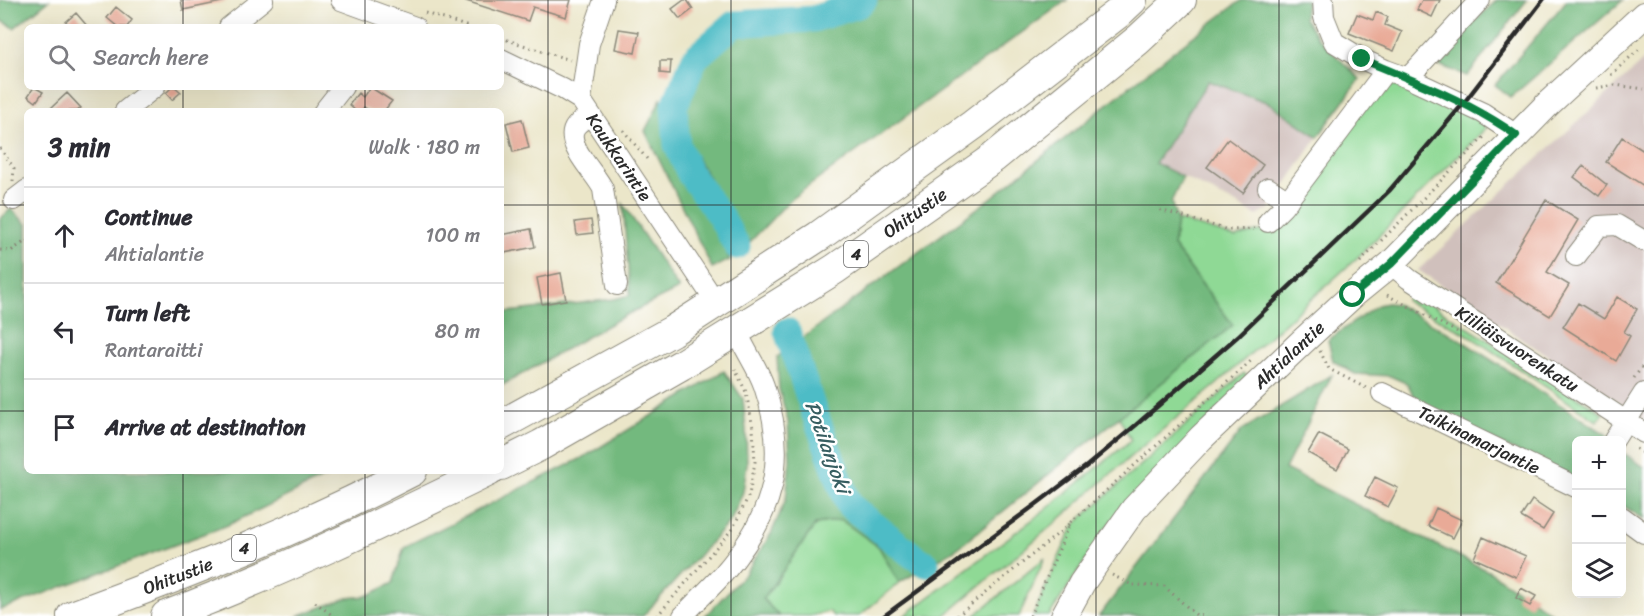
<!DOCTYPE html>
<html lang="en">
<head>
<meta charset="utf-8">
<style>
  :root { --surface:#fff; --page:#f2f2f3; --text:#2b2b33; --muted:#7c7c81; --line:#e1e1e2 }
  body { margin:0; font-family:Sriracha,sans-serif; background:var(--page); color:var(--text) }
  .controls { position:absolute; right:18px; bottom:18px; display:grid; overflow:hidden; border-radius:9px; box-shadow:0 6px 24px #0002 }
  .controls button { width:54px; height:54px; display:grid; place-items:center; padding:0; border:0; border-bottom:2px solid var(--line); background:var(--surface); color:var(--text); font:30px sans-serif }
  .stop { position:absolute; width:18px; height:18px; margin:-14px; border:4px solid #0b8043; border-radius:50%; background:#fff }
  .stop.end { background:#0b8043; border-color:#fff; box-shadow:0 2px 6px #0008 }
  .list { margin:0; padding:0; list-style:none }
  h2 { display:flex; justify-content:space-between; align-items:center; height:78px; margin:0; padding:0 24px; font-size:26px }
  h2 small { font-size:20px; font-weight:400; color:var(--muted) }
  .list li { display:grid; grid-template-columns:39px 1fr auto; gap:18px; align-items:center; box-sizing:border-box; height:96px; padding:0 24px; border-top:2px solid var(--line) }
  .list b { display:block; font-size:22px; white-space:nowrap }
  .list p { margin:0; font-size:20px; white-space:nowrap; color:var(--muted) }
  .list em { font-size:20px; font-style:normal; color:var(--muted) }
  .icon { flex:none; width:33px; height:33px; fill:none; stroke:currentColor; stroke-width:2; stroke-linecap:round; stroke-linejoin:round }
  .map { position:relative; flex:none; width:1644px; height:616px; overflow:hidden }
  .search { position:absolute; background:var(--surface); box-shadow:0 6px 24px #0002; left:24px; top:24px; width:480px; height:66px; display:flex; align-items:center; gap:15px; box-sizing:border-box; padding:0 21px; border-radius:9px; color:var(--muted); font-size:22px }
  .panel { position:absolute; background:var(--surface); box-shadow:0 6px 24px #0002; left:24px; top:108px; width:480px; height:366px; border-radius:9px }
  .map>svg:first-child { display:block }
</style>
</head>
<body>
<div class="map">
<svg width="1644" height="616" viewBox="0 0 1644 616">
  <rect width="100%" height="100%" fill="#fff"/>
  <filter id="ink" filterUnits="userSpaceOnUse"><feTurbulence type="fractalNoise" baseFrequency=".0167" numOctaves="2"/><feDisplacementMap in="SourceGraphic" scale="12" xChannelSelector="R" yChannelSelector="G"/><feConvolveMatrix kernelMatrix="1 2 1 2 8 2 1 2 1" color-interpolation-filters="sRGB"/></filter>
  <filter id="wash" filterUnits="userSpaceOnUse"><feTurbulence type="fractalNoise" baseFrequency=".008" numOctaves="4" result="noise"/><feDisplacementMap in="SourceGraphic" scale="24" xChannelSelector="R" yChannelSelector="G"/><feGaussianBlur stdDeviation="1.35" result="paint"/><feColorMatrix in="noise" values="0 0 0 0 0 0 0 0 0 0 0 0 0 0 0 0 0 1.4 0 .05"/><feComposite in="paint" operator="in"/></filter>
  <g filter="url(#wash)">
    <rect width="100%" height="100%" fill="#ebe6c9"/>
    <!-- industrial -->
    <path fill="#d0c0bc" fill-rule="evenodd" d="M1644 60V419L1418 270Z
      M1208 81 1269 103 1318 137 1269 209 1257 216 1231 201 1155 163ZM1228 140 1263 165 1243 193 1208 167Z"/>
    <!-- green -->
    <path fill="#8fd995" stroke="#5d8260" stroke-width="1.5" d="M1395 85 1441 102 1483 122 1486 128 1358 257 1216 385 1137 451 1055 523 944 616H904L1044 511 1131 440 1119 417 1233 325 1173 246 1177 220 1235 237 1269 229 1302 203 1314 178 1377 88Z
      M1411 297 1429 303 1603 413 1597 421 1468 335 1411 304 1406 301 1407 298Z
      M1244 373 1249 379 1112 520 1049 616H1033L1068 537 1076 523Z
      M841 520 879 547 899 583 859 616H833L829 611 810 616H779L763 599 816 524Z
      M1045 558 1019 616H974Z"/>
    <!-- forest -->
    <path fill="#73b97e" stroke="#4f7254" stroke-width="1.5" d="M0 0H49L14 28 0 20Z
      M874 0H1067L791 199 748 244 685 138 684 107 702 67 743 33 818 30 864 10Z
      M1242 0H1306L1304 18 1318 38 1360 79 1318 137 1269 103 1208 81 1155 163 1183 177 1171 202 1177 220 1173 246 1233 325 958 548 899 583 879 547 841 520 816 524 763 599 779 616H705L745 574 771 534 786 499 790 460 788 421 779 389 777 357 991 198 1171 53Z
      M1497 0H1527L1467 76 1431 62Z
      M1567 0H1623L1511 97 1495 85Z
      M661 99 671 159 712 222 730 260 712 268 645 131Z
      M623 204 679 289 624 316 501 386V313L614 299 630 295Z
      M11 209 27 224V471H338L228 525 0 610V219Z
      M1387 303 1396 304 1456 337 1610 437 1608 440H1576V480L1417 404 1408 384 1390 376 1355 374 1333 361 1328 340 1378 305Z
      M724 371 743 399 746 430 747 464 743 492 731 520 643 616H297L347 598 367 596 393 583 404 547 584 457Z
      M1332 375 1285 469 1490 572 1556 616H1099L1242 430Z
      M1625 454 1644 467V519L1622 505V459Z"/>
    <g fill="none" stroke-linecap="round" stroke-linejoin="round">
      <!-- river -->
      <path stroke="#4ebcc6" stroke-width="27" d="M737 246 720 216 690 174 677 145 674 107 695 58 734 24 813 19 858 5 864 0
        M787 331 813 409 849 505 912 555 926 564"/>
    </g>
    <g id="blocks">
      <!-- building -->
      <path fill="#e9aa97" d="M181 0H227V1L183 10Z
        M463 0H571L566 17 533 7 528 21Z
        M684 0H687L693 9 680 19 672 9Z
        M1422 0H1440L1432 17 1417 10Z
        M116 7 132 20 127 27H118L107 18Z
        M1376 12 1388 17 1385 25 1402 32 1394 51 1349 33 1357 14 1373 20Z
        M76 13 88 27H60Z
        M619 29 639 32 635 53 615 49Z
        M660 61H671L670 74 660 73Z
        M34 87 43 92 36 102 28 96Z
        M172 87H175L181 92 172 100 166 93Z
        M370 87 392 101 384 111H370L364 107 361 111H356L349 105 358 93 363 97Z
        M67 93 81 108 77 111H54L51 108Z
        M522 119 529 148 513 152 506 123Z
        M1622 137 1644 151V186L1606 162Z
        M1228 139 1263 165 1243 193 1207 167Z
        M1583 166 1607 185 1599 196 1574 177Z
        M1546 200 1578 220 1547 272 1569 285 1550 316 1496 283Z
        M591 220 593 233 577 235 575 222Z
        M531 229 535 247 504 253 501 235Z
        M561 273 566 300 542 304 537 278Z
        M1617 297 1637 309 1624 332 1630 336 1616 361 1563 327 1578 303 1604 319Z
        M1319 434 1348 449 1337 469 1308 453Z
        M1375 477 1398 488 1388 507 1365 496Z
        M1532 500 1553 514 1543 530 1521 517Z
        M1436 508 1462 520 1453 538 1428 526Z
        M1483 537 1526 556 1516 577 1474 558Z
        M1521 588 1536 596 1530 606 1516 598Z"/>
    </g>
  </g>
  <g filter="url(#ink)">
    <use href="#blocks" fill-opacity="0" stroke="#8b887a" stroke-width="1.5"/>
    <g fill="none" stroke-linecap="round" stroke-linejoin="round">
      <!-- minor casing -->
      <g stroke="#8b887a" stroke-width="22">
        <path id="minor" d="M341 0 415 27
          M1323 0 1324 17 1334 42 1362 59 1386 70 1408 78 1483 113 1516 135
          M229 27 263 0
          M501 59 563 89 581 100 707 289
          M1408 78 1480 0
          M581 100 589 44 604 0
          M125 111 155 87
          M324 111 343 87
          M591 115C586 118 580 121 576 126 562 143 596 173 603 189L617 285
          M1268 188 1288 201
          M14 200 27 190
          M1268 222 1283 207 1386 70
          M1576 256 1599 226 1617 225 1644 241
          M1391 264 1409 279 1644 433
          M1382 393 1576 487
          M1614 440 1644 393
          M1622 517 1644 533
          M683 616C696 601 711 588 724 573 774 515 789 459 764 386 759 371 750 358 743 344"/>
      </g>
      <!-- major casing -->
      <g stroke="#8b887a" stroke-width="28">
        <path id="major" d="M1064 616 1082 583 1134 509 1201 438 1302 342 1353 295 1391 264 1548 104 1644 15"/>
      </g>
      <!-- highway casing -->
      <g stroke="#8b887a" stroke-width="32">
        <path id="highway" d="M501 425 672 331 819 236 973 125 1117 14 1132 0
          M501 465 541 445 681 365 835 269 993 158 1138 40 1181 0
          M72 616C188 573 303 528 412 471
          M166 616C276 574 383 523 489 471"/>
      </g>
      <!-- path -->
      <path stroke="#8b887a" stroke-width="3" stroke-dasharray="1.5 4.5" stroke-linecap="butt" d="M425 13 469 27
        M501 38 570 60
        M1611 75 1639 49
        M1596 88 1615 85 1644 89
        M623 130 647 159
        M0 148 14 168 13 181
        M1160 210 1228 230 1254 229
        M0 250 11 251 27 240
        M1360 262 1486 135
        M1387 295 1457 332
        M1320 351 1329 369 1366 388
        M1634 378 1644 364
        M1636 449 1644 454
        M1112 575 1132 585 1164 586 1196 615 1205 616
        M315 602 333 616
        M657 616 733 528 749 495 755 462 753 428 746 392 735 369
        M957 616 1070 524
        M1030 616 1071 522 1253 359"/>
      <!-- minor -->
      <use href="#minor" stroke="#fff" stroke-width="20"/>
      <!-- major -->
      <use href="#major" stroke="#fff" stroke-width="26"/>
      <!-- highway -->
      <use href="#highway" stroke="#fff" stroke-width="30"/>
      <!-- rail -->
      <path stroke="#2b2b2b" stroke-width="4.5" d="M884 616 1035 505 1088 465 1136 425 1238 336 1389 191 1463 104 1543 0"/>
    </g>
  </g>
  <g fill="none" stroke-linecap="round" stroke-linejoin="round" filter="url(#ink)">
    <!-- route -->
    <path stroke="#0b8043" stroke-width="8" d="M1353 295 1391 264 1516 135C1484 112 1446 94 1409 79 1394 72 1378 66 1362 59"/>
  </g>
  <!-- grid -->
  <path fill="none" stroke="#2b2b2b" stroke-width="1.5" stroke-opacity="0.55" d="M183 0V27M365 0V27M548 0V616M731 0V616M913 0V616M1096 0V616M1279 0V616M1461 0V616M183 87V111M365 87V111M0 205H27M501 205H1644M0 411H27M501 411H1644M183 471V616M365 471V616"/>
  <g text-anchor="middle" stroke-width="5" stroke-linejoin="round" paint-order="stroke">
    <!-- shield labels -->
    <g fill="#fff" stroke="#6b6b6b" stroke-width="1.5">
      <rect x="844" y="241" width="24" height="26" rx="4.5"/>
      <rect x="232" y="535" width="24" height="26" rx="4.5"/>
    </g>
    <g font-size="16" font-weight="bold" fill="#2b2b2b">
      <text x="856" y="260">4</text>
      <text x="244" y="554">4</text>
    </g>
    <!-- street labels -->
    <g font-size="18" fill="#2b2b2b" stroke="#fff">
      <text transform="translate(619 157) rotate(56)" y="6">Kaukkarintie</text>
      <text transform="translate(915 213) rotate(-35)" y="6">Ohitustie</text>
      <text transform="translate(1517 349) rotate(33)" y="6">Kiiliäisvuorenkatu</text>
      <text transform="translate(1289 355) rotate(-43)" y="6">Ahtialantie</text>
      <text transform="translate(1479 440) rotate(26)" y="6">Taikinamarjantie</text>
      <text transform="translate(178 576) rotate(-21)" y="6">Ohitustie</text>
    </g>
    <!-- water labels -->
    <g font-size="20" font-style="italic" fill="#375e61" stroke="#fff">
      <text transform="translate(828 447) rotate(70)" y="7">Potilanjoki</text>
    </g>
  </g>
</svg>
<div class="controls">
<button>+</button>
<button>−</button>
<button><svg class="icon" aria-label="layers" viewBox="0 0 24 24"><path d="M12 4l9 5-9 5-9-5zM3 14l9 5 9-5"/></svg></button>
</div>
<div class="stop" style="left:1353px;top:295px"></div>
<div class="stop end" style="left:1362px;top:59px"></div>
<div class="search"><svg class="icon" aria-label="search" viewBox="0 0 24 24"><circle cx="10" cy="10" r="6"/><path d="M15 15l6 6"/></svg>Search here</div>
<section class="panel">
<h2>3 min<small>Walk · 180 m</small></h2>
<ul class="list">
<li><svg class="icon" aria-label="ahead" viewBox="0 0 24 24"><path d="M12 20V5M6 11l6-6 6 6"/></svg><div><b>Continue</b><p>Ahtialantie</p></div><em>100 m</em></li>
<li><svg class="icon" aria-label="left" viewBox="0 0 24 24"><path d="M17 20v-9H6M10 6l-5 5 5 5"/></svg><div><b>Turn left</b><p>Rantaraitti</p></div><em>80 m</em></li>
<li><svg class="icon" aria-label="arrive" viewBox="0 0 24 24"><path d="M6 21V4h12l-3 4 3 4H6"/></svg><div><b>Arrive at destination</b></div></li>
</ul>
</section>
</div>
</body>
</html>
